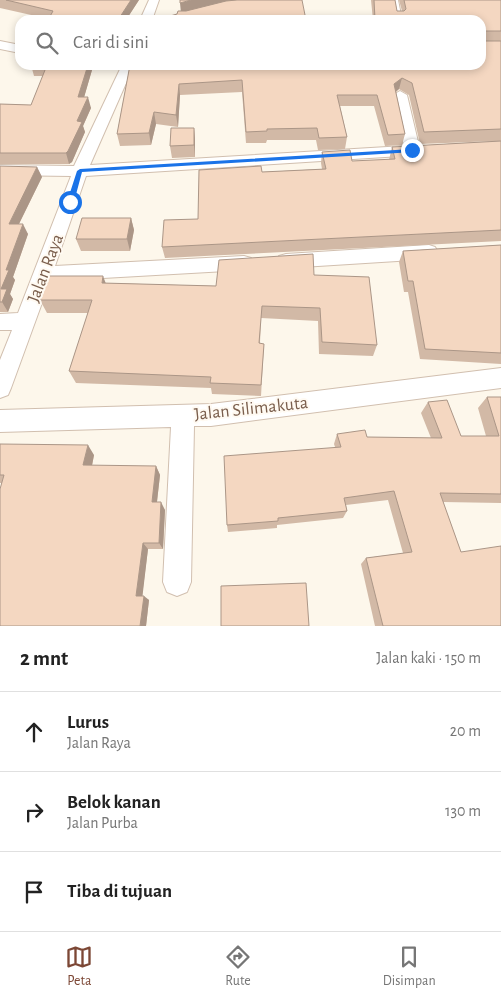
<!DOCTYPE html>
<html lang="id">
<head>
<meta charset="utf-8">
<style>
  :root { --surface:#fff; --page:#f2f2f2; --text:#222; --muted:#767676; --line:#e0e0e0; --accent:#7c4735 }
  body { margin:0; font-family:"Alegreya Sans",sans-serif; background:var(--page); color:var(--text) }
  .stop { position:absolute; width:15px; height:15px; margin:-11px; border:4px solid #1a73e8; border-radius:50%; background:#fff }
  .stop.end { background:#1a73e8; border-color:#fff; box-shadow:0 1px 5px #0008 }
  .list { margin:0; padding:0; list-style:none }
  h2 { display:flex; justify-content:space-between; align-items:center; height:65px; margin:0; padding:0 20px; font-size:21px }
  h2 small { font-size:16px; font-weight:400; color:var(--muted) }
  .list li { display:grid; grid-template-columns:32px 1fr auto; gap:15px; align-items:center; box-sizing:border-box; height:80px; padding:0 20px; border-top:1px solid var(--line) }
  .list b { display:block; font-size:19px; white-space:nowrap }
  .list p { margin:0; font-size:16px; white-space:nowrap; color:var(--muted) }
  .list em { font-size:16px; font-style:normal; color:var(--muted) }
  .icon { flex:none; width:28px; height:28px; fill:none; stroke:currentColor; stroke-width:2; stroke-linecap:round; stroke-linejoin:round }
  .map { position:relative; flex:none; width:501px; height:626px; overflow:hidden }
  .search { position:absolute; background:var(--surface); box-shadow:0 2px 8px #0003; left:15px; right:15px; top:15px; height:55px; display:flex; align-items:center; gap:12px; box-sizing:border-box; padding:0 18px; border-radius:15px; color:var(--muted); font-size:19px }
  .sheet { height:305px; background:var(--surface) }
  nav { display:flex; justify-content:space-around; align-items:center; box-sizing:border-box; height:70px; border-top:1px solid var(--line); background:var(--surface); font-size:14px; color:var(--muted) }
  nav a { display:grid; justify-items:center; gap:2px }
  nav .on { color:var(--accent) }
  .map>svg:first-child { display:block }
</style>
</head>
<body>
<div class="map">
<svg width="501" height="626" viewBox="0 0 501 626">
  <rect width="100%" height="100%" fill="#fdf7eb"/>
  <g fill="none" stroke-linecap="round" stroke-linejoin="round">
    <!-- lane casing -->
    <g stroke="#d1bfaf" stroke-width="2">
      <path id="lane" d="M392 0H398L402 20H396Z"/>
    </g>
    <!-- street casing -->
    <g stroke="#d1bfaf" stroke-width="2">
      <path id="street" d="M149 0H159L152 20H140Z
        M0 41 20 45V53L0 49Z
        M122 65H134L90 165 404 146 393 95 400 91 407 95 419 146 425 150 422 153 417 155 86 176 55 266 244 256 251 258 253 263 251 268 244 270 50 281 11 388 8 395 0 398V360L12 330H0V314L18 313 71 176 0 175V165L74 166Z
        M429 245 435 247 438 252 435 257 429 259 286 268 279 266 277 261 279 256 286 254Z
        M501 368V388L211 426H194L191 582 187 592 177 596 167 592 163 582 171 427 0 432V410L211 404Z"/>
    </g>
    <!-- lane -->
    <use href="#lane" fill="#fff" fill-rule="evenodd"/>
    <!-- street -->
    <use href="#street" fill="#fff" fill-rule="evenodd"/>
  </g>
  <!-- wall -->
  <path fill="#d2b9a6" d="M0 0H139L126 20H48L49 19 0 8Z
    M371 0H395L397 11H402L399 0H501V241L165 258 162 247 198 219 262 172 322 169 321 163 322 152 352 161 389 160 392 147 495 141 420 144 409 95 399 89 396 92 405 134 402 145 385 146 374 106H340L347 137 345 149 318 150 316 140H267L266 143H246L242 92 180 95 178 127 156 124 151 145 120 146 117 134 130 65H481L373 20Z
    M31 65H110L108 70H92L84 97 91 108 83 126 85 132 72 162 69 164H0V104L31 105 43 76H34Z
    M194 128 195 140V157L172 158 170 146Z
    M0 166 37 167 42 177 19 224 28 234 13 277 15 280 10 294 13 299 8 312H0Z
    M131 218 134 230 130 251H81L76 239Z
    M501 245V364L420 359 408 292H404L399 262 403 251Z
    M314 275 377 345 373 356 319 354 318 321 261 318 260 343 264 344 261 396 212 394 211 388 76 383 69 371 88 313H47L40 300 106 283 216 286Z
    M487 397H501V503L443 502 461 552 501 626H375L361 564 366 558 403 553 388 500 346 505 347 511 343 518 277 525V528L228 532 227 525 335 447 334 444 337 434 367 437 431 438 421 413 428 402 461 436H486L478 408Z
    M0 444 94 455 92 466H156L160 475 157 502 165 510 163 549H148L142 596 149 600 146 626H0L2 483H0Z"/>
  <!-- shaded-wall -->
  <path fill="#ab9687" d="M131 0H139L126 20H118Z
    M191 0H242L181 13 180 3Z
    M88 65H90L92 70 81 108 78 97Z
    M107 65H110L108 70Z
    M402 78 399 89 391 95 394 84Z
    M179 84 180 95 178 127 176 115Z
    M88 97 91 108 83 126 85 132 72 162 69 164 66 153 77 121Z
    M154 112 156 124 151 145 149 133Z
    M194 128 195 140V157L194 145Z
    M37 167 42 177 14 234 9 224Z
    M131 218 134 230 130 251 127 239Z
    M23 224 28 234 13 277 15 280 10 294 13 299 8 312 2 302 1 289 6 270Z
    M103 276 108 289 102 283Z
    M88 445 94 455 90 475 83 465Z
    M156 466 160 475 156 510 152 502Z
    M161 502 165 510 163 549 159 543Z
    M143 543 148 549 142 600 136 596Z
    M144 596 149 600 146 626H140Z"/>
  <!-- building -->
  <path fill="#f4d7c1" stroke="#ab9687" d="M6 0H131L118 20H48L53 11Z
    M180 0H191L180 3Z
    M237 0H302L306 20H157L177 14 178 11H186L226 1Z
    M374 0H395L397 11H404L406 9 404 0H501V31H484V41H501V129L424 132 412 83 402 78 394 84 405 134 388 135 377 95H337L347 137 319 138 317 128 267 129V131L246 132 242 80 179 84 176 115 154 112 149 133 117 134 130 65H481V20H365L375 19Z
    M31 65H88L78 97H88L77 121 82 122 68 151 66 153H0V104L31 105 47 65Z
    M171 128H194V145L170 146Z
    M501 141V230L162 247 164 220 198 219 199 170 261 166 262 172 326 169 322 152 350 150 352 161 395 159 392 147Z
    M0 166 37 167 9 224H23L6 270H9L1 289H7L2 302H0Z
    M82 218H131L127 239H76Z
    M501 245V353L425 349 413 281H408L403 251Z
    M313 254 314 275 369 277 377 345 322 342 320 308 262 306 259 343 264 344 261 385 210 383 211 377 69 371 92 300H40L48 276H103L102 283 216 286 219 260Z
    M487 397H501V494L440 493 461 552 501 546V626H383L366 558 412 552 394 491 344 498 347 511 278 518V521L227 525 224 456 341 447 337 434 365 430 367 437 442 438 428 402 447 400 461 436H499Z
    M0 444 88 445 83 465 156 466 152 502H161L159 543H143L136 596H144L140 626H0V489L4 475H0Z
    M306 583 309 626H221V586Z"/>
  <!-- route -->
  <path fill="#1a73e8" d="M412 149 414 152 82 172 74 202 70 204 67 202 77 171 80 169Z"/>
  <g text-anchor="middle" stroke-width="4" stroke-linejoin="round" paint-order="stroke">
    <!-- street labels -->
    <g font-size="18" fill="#7a5e4c" stroke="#fffaf2">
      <text transform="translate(45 268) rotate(-69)" y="6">Jalan Raya</text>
      <text transform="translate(251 408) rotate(-6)" y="6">Jalan Silimakuta</text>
    </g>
  </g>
</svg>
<div class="stop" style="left:70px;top:202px"></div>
<div class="stop end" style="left:412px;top:150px"></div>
<div class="search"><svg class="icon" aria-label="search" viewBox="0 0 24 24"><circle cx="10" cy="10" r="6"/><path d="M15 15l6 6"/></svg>Cari di sini</div>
</div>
<section class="sheet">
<h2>2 mnt<small>Jalan kaki · 150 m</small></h2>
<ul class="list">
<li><svg class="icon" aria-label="ahead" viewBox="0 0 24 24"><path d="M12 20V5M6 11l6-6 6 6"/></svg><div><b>Lurus</b><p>Jalan Raya</p></div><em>20 m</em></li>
<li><svg class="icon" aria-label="right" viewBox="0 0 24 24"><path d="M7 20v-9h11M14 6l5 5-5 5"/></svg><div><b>Belok kanan</b><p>Jalan Purba</p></div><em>130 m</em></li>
<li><svg class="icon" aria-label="arrive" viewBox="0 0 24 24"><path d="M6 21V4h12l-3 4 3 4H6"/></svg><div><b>Tiba di tujuan</b></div></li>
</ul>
</section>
<nav>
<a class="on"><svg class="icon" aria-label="map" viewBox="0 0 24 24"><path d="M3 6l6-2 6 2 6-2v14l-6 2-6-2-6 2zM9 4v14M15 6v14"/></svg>Peta</a>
<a><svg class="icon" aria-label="directions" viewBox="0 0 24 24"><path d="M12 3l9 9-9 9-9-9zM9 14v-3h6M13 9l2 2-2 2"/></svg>Rute</a>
<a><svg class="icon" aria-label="saved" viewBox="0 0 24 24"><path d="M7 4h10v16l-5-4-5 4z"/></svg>Disimpan</a>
</nav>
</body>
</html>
